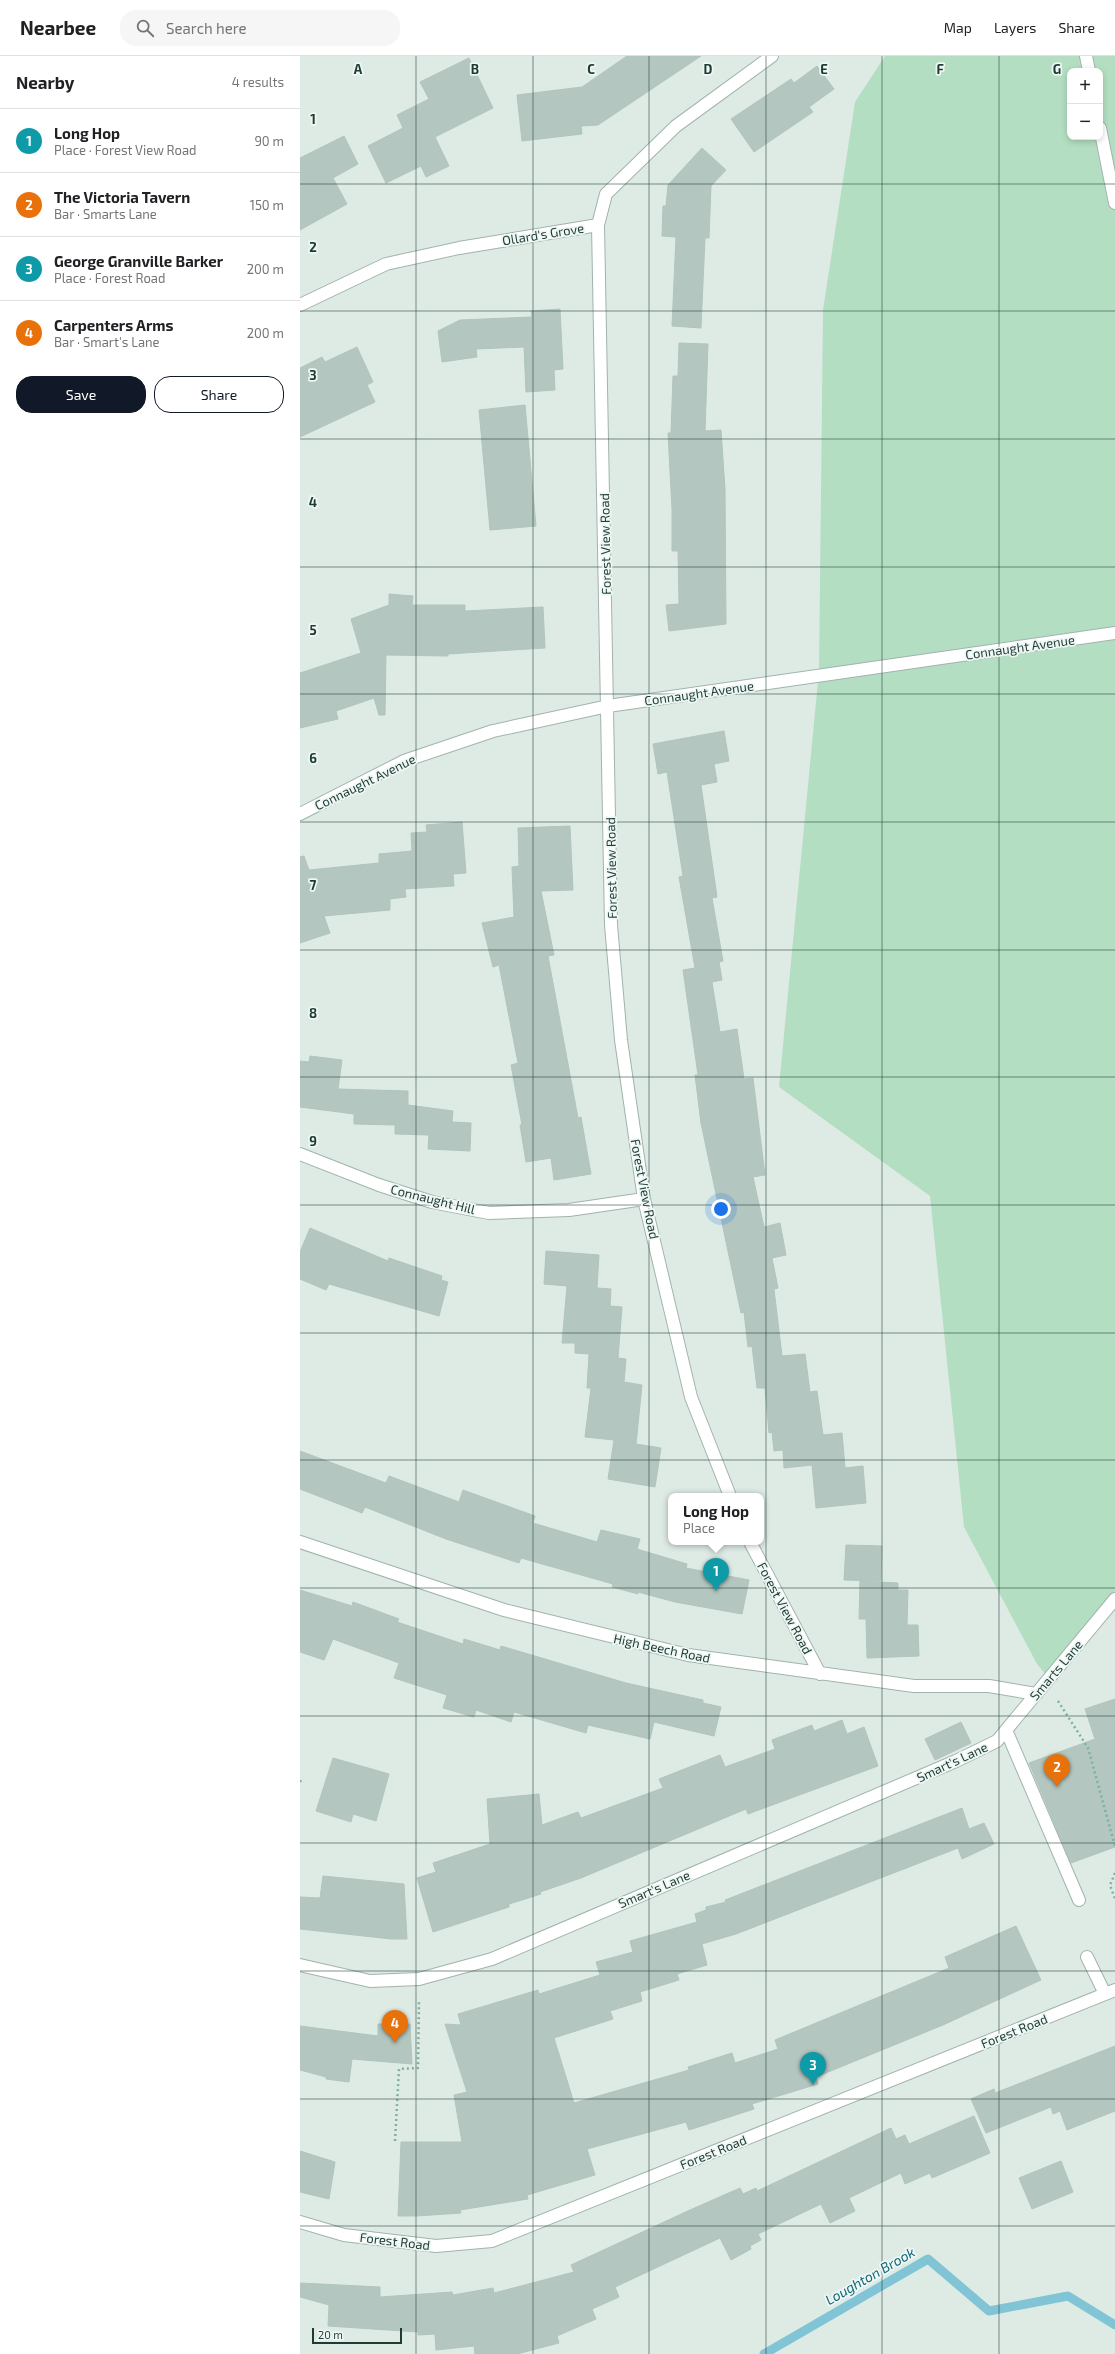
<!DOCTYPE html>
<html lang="en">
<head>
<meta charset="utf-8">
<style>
  :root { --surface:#fff; --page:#f6f6f6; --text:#202124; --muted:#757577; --line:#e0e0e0; --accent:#111827 }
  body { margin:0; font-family:"Exo 2",sans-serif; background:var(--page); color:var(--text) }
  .controls { position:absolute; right:12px; top:12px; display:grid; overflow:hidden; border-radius:8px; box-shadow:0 2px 6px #0003 }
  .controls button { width:36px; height:36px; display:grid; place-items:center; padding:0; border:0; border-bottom:1px solid var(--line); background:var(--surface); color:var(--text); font:20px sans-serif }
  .scale { position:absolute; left:12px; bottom:10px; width:90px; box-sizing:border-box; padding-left:4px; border:2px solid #1e3b35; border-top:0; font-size:11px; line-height:14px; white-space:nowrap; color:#1e3b35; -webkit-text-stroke:3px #eef7f3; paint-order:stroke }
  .you { position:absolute; left:421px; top:1153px; width:14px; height:14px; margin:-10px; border:3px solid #fff; border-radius:50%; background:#1a73e8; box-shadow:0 0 0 6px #1a73e833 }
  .badge { display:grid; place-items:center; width:26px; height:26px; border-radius:50%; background:var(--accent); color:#fff; font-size:13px; font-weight:700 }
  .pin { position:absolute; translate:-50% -33px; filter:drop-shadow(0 1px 2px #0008) }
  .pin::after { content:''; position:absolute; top:21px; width:14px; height:12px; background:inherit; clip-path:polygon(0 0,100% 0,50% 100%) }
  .popup { position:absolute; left:368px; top:1437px; width:96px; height:52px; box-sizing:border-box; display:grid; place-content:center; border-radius:8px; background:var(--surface); filter:drop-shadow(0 1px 3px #0005); font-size:13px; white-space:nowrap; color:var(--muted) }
  .popup b { font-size:15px; color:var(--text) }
  .popup::after { content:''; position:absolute; left:50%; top:100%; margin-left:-8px; border:8px solid transparent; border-top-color:var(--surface) }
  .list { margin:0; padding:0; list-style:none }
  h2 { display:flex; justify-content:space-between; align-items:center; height:52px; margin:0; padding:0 16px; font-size:17px }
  h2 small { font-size:13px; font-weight:400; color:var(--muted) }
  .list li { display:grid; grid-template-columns:26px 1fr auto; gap:12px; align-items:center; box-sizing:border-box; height:64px; padding:0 16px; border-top:1px solid var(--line) }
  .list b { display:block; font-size:15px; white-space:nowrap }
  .list p { margin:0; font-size:13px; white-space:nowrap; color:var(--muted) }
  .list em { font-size:13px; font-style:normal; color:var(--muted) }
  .actions { display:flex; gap:8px; padding:12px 16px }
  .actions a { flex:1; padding:9px 0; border:1px solid var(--accent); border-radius:16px; text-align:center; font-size:14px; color:var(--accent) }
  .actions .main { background:var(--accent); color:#fff }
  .icon { flex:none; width:22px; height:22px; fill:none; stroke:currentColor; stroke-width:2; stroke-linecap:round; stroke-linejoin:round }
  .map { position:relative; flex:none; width:815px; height:2298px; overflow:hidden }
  header { display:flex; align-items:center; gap:24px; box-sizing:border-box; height:56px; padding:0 20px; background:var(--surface); border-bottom:1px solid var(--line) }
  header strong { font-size:19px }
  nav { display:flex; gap:22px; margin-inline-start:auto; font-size:14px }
  .search { width:280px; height:36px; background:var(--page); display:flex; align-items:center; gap:10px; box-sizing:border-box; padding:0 14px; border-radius:16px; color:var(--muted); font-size:15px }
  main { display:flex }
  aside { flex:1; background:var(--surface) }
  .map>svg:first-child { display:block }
</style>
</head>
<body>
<header>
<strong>Nearbee</strong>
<div class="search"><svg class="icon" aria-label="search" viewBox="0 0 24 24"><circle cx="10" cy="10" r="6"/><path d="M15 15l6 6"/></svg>Search here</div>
<nav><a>Map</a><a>Layers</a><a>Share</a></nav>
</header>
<main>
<aside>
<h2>Nearby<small>4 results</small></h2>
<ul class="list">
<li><span class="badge" style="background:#0f9aa8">1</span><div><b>Long Hop</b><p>Place · Forest View Road</p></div><em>90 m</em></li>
<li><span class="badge" style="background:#e8710a">2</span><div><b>The Victoria Tavern</b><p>Bar · Smarts Lane</p></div><em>150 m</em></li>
<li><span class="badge" style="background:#0f9aa8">3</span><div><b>George Granville Barker</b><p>Place · Forest Road</p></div><em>200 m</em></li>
<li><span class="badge" style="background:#e8710a">4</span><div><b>Carpenters Arms</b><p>Bar · Smart's Lane</p></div><em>200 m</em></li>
</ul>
<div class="actions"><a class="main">Save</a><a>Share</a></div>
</aside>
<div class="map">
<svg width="815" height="2298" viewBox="0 0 815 2298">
  <rect width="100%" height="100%" fill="#deebe5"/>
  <!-- green -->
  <path fill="#b4dec1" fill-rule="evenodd" d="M585 0H815V1535L746 1619 737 1608 664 1471 630 1140 479 1031 519 615 523 254 555 46ZM770 15H800V81H770Z"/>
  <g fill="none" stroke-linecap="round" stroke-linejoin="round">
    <!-- stream -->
    <path stroke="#80c4d5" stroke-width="9" d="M464 2298 628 2203 689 2255 768 2240 815 2269"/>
  </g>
  <!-- building -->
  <path fill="#b3c6bf" stroke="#b0c5bd" d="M327 0H401L298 69 281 70 282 78 222 85 217 39 282 31Z
    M169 2 193 52 135 81 149 110 126 121 121 110 86 127 68 90 103 72 97 59 129 43 120 26Z
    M517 10 534 33 509 51 513 56 454 96 431 63 491 23 494 27Z
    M44 80 58 108 33 122 47 148 0 174V102Z
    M402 92 426 114 411 130 409 182H405L401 272 372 270 376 181 362 180 363 150H366L368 129Z
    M260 253 263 313 254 314 255 334 226 336 224 291 176 293 177 301 142 306 138 275 160 264 232 261 231 255Z
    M379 287 408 288 405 375 421 374 425 433 426 568 369 575 366 549 379 548 378 495H372V453L368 377H371L373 320H378Z
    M57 291 73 326 67 329 75 346 0 381V312L22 301 25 306Z
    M225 349 236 470 190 474 179 354Z
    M89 538 113 540 112 549H165V555L243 551 245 592 148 598V600L86 599 85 659H79L74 642 36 655 38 663 0 672V617L61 597 51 563 89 549Z
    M424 675 429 705 414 708 417 726 401 729 417 841 412 842 423 905 419 906 422 924 412 926 420 976 437 973 444 1023 453 1022 465 1119 453 1121 464 1171 480 1167 486 1199 472 1202 478 1232 474 1233 482 1300 505 1298 510 1336 517 1335 523 1379 542 1377 545 1412 563 1410 566 1447 516 1452 512 1409 484 1412 483 1394 474 1395 472 1376 469 1377 465 1332H457L452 1290 448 1291 444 1256 441 1257 401 1067 395 1019H398L383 914 395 912 379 821 383 820 367 716 358 718 353 688Z
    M162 766 166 817 153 818 154 830 105 833 106 841 90 843V854L24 860 30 877 0 887V801L4 800 9 814 79 807V798L112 795 111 777 127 776 126 769Z
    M270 770 273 834 241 835 254 899 248 900 278 1062 281 1061 291 1118 254 1124 251 1102 226 1106 220 1069H222L211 1009 218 1007 199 909 193 911 182 867 214 861 212 811 219 810 218 772Z
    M10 1000 42 1004 38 1033 108 1035V1049L153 1055 152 1066 171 1067 170 1095 128 1093 129 1079 95 1078V1069L54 1068V1058L0 1051V1005L9 1006Z
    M10 1172 88 1205 89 1202 142 1220 141 1224 148 1226 139 1260 29 1228 26 1234 0 1223V1196Z
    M246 1195 299 1199 297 1232 311 1233 310 1250 322 1251 318 1302 326 1303 324 1326 342 1329 336 1388 361 1392 355 1431 308 1423 314 1384 285 1381 291 1332H287L289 1298 275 1297V1287H262L267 1230 244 1228Z
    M0 1395 86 1427 89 1420 159 1446 163 1434 235 1460 233 1467 297 1486 301 1474 340 1483 337 1493 387 1508 386 1512 449 1524 442 1558 375 1546 338 1536V1538L312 1531 313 1528 221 1502 219 1507 146 1483 65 1451 62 1457 0 1433Z
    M546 1489 582 1490 581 1525 544 1524Z
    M560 1525 598 1527V1534H608L607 1569H618L619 1600 567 1602 566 1563H559Z
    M0 1534 52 1550 53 1546 99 1563 97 1566 163 1588 164 1583 200 1594 201 1590 326 1627 403 1644V1647L421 1651 414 1680 354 1666 350 1683 288 1669 286 1677 214 1656 211 1666 176 1654 174 1661 143 1652 147 1639 94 1622 99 1607 33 1583 24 1604 0 1596Z
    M815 1643V1791L771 1807 729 1707 795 1683 785 1653Z
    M542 1664 547 1678 564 1671 578 1710 448 1758 446 1753 281 1822 240 1836 241 1838 209 1848V1851L133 1876 117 1822 136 1816 133 1807 190 1788 187 1743 239 1738 242 1769 278 1756 281 1762 363 1732 359 1723 420 1699 425 1711 475 1693 472 1684 512 1669 514 1675Z
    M661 1666 671 1687 635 1704 625 1683Z
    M33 1702 89 1718 76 1765 53 1758 51 1766 16 1755Z
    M662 1752 669 1773 684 1767 694 1788 662 1803 658 1792 436 1878 402 1888 407 1909 377 1918 379 1924 340 1936 342 1945 310 1955 313 1963 254 1982 274 2047 389 2014 388 2011 432 1997 435 2007 478 1993 475 1984 649 1912 645 1901 716 1870 741 1924 643 1969 516 2021 518 2028 452 2048 454 2053 389 2074 386 2066 287 2093 295 2119 227 2139 228 2143 160 2154 161 2157 117 2160H98L101 2086H162L154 2039 167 2036 145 1968 161 1969 158 1958 238 1934 239 1938 300 1919 296 1906 333 1896 330 1885 397 1866 395 1858 406 1854V1851L426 1846 425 1844Z
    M23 1820 104 1828 107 1883H91L0 1873V1841L20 1842Z
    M78 1968H110L112 2008 52 2003 49 2026 26 2023V2021L0 2014V1970L78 1980Z
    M815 1990V2055L767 2074 760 2055 753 2058 751 2051 686 2077 671 2043 694 2033 695 2037Z
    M674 2060 690 2097 632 2122 630 2117 605 2128 601 2117 549 2142 555 2155 530 2167 521 2148 458 2178 461 2184 450 2190 451 2193 431 2204 420 2182 315 2231 319 2241 292 2253 296 2263 257 2280 259 2287 217 2298H175L174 2290 136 2294 135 2278 118 2279V2276L28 2270 29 2249 0 2241V2227L80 2231V2241L152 2236 153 2239 193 2232 194 2237 221 2230 274 2216 271 2209 390 2154 440 2132 443 2138 456 2132 457 2135 591 2072 596 2083 605 2079 609 2088Z
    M0 2095 35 2106 29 2143 0 2136Z
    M761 2105 773 2136 732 2153 719 2122Z"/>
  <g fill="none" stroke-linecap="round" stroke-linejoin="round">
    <!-- minor casing -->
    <g stroke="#a1b3ad" stroke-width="14">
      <path id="minor" d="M786 0 789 15
        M800 72 815 147
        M0 249 86 208 159 192 298 169
        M0 758 104 705 193 675 308 650 815 577
        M0 1098 79 1129 132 1146 189 1157 269 1154 344 1143
        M430 1440 391 1341 344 1143 321 984 311 869 298 169 306 138 376 70 472 0
        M0 1486 204 1554 388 1599 614 1630H689L736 1638
        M450 1486 520 1618
        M706 1674 779 1844
        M787 1901 805 1938
        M0 1909 70 1925 119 1923 192 1903 656 1705 697 1685 815 1543
        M0 2166 44 2179 136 2190 192 2185 815 1934"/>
    </g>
    <!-- path -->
    <path stroke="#7bb1a2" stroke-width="2.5" stroke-dasharray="2 3" stroke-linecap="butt" d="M758 1645 788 1692 815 1790
      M0 1726 2 1722
      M815 1817 810 1829 815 1843
      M95 2085 99 2013 118 2012 119 1945"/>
    <!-- minor -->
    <use href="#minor" stroke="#fff" stroke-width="12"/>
  </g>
  <!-- grid -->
  <path fill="none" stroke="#1e3b35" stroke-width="1" stroke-opacity="0.55" d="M116 0V2298M233 0V2298M349 0V2298M466 0V2298M582 0V2298M699 0V2298M0 128H815M0 255H815M0 383H815M0 511H815M0 638H815M0 766H815M0 894H815M0 1021H815M0 1149H815M0 1277H815M0 1404H815M0 1532H815M0 1660H815M0 1787H815M0 1915H815M0 2043H815M0 2170H815"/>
  <g text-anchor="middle" stroke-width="3.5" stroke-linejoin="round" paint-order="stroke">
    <!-- street labels -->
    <g font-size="13" fill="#1e3b35" stroke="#eef7f3">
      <text transform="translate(243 178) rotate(-9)" y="5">Ollard's Grove</text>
      <text transform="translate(305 488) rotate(-91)" y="5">Forest View Road</text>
      <text transform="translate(720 591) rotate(-8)" y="5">Connaught Avenue</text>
      <text transform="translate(399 637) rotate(-8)" y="5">Connaught Avenue</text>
      <text transform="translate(65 726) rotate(-26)" y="5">Connaught Avenue</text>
      <text transform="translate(311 812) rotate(-91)" y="5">Forest View Road</text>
      <text transform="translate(345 1133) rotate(79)" y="5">Forest View Road</text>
      <text transform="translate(133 1143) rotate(14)" y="5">Connaught Hill</text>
      <text transform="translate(485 1552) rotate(62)" y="5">Forest View Road</text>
      <text transform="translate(362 1592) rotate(12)" y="5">High Beech Road</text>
      <text transform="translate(756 1614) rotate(-50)" y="5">Smarts Lane</text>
      <text transform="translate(652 1706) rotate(-25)" y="5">Smart's Lane</text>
      <text transform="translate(354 1833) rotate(-23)" y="5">Smart's Lane</text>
      <text transform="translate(714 1975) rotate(-22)" y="5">Forest Road</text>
      <text transform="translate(413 2096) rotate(-22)" y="5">Forest Road</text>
      <text transform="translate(95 2185) rotate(7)" y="5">Forest Road</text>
    </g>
    <!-- water labels -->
    <g font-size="14" font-style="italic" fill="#14667b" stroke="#eef7f3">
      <text transform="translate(570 2220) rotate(-30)" y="5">Loughton Brook</text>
    </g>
  </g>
  <g font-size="13" text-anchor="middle" font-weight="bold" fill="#1e3b35" stroke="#eef7f3" stroke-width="3.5" stroke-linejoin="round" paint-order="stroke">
    <text x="58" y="18">A</text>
    <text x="175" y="18">B</text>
    <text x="291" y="18">C</text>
    <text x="408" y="18">D</text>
    <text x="524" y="18">E</text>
    <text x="640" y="18">F</text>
    <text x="757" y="18">G</text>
    <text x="13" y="68">1</text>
    <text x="13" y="196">2</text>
    <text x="13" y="324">3</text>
    <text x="13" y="451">4</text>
    <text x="13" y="579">5</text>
    <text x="13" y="707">6</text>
    <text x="13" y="834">7</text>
    <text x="13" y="962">8</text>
    <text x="13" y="1090">9</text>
  </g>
</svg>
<div class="controls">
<button>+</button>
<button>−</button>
</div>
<div class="scale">20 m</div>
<div class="you"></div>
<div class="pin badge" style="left:416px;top:1535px;background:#0f9aa8">1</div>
<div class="popup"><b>Long Hop</b>Place</div>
<div class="pin badge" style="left:757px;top:1731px;background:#e8710a">2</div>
<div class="pin badge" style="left:513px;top:2029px;background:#0f9aa8">3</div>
<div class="pin badge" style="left:95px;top:1987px;background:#e8710a">4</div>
</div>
</main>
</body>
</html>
